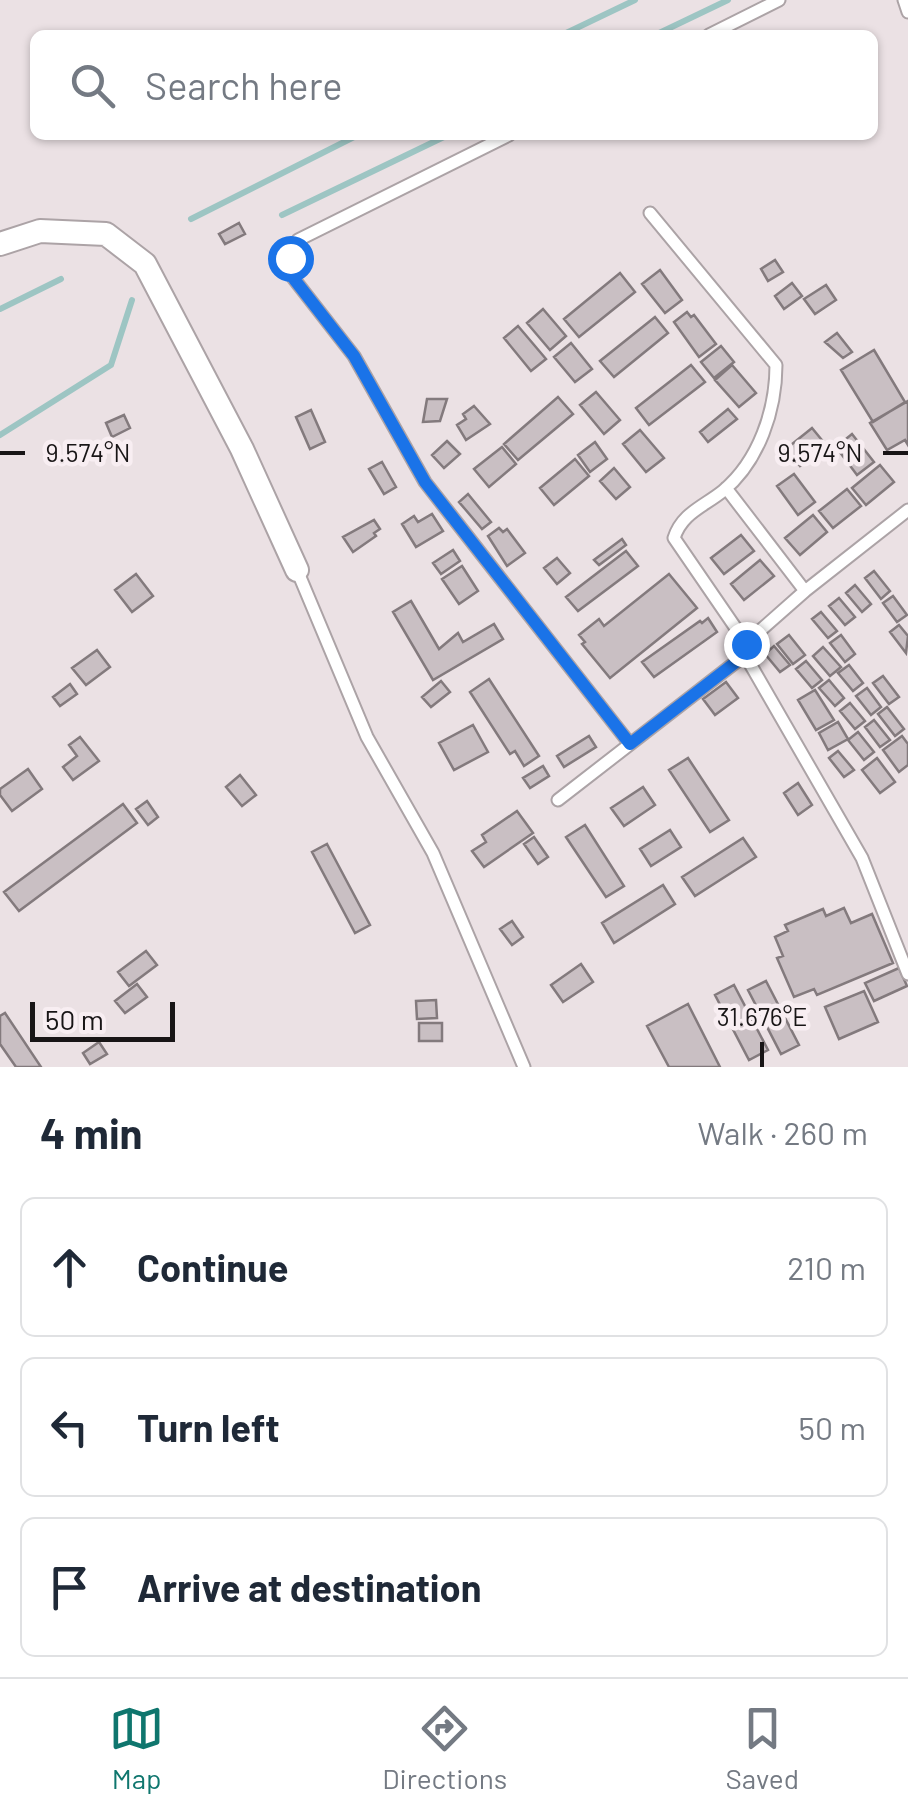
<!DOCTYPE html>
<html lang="en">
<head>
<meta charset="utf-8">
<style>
  :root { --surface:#fff; --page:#f2f2f3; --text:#1f2937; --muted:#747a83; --line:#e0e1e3; --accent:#0f766e }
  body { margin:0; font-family:Barlow,sans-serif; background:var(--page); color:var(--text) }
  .scale { position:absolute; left:30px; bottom:25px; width:145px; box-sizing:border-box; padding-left:10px; border:5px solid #181516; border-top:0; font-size:28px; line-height:35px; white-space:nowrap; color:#181516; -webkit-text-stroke:8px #f8eef2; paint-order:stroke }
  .stop { position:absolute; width:30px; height:30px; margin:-22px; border:8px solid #1a73e8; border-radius:50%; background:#fff }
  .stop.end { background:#1a73e8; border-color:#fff; box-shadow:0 2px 10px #0008 }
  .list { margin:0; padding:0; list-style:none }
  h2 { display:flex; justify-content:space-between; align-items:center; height:130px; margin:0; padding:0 40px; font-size:42px }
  h2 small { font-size:32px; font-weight:400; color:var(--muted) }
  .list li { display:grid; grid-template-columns:65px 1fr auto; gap:30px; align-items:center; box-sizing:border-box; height:140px; margin:0 20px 20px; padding:0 20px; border:2px solid var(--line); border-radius:15px }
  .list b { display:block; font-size:38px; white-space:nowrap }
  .list em { font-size:32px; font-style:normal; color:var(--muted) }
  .icon { flex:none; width:55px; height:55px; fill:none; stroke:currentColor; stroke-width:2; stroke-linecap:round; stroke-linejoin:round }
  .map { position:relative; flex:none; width:908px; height:1067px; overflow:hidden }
  .search { position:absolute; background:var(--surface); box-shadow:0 2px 8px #0004; left:30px; right:30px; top:30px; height:110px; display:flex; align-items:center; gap:25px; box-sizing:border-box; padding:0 35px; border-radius:15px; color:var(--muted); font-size:38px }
  .sheet { height:610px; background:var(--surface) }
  nav { display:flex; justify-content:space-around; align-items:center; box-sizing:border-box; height:140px; border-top:2px solid var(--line); background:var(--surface); font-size:28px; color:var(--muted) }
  nav a { display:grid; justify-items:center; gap:5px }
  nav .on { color:var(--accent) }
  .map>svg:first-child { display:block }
</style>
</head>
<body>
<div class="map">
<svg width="908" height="1067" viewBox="0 0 908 1067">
  <rect width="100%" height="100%" fill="#ebe1e4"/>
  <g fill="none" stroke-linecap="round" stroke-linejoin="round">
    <!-- stream -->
    <path stroke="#9dc5c3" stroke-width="6" d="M562 35 635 0
      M655 35 728 0
      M282 215 448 135
      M191 219 358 135
      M0 309 61 279
      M0 435 111 365 132 300"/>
  </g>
  <!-- building -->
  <path fill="#c9bfc3" stroke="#837a7d" stroke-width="2.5" d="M239 223 245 234 225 244 219 234Z
    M775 260 783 272 768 281 761 269Z
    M660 270 682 300 665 313 642 284Z
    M620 273 635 292 579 337 564 319Z
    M792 283 802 296 784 309 775 296Z
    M826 285 836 300 815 314 804 299Z
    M543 309 566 336 550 350 527 323Z
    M687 312 691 317 694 315 716 344 699 357 674 322Z
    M655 317 668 333 614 377 600 361Z
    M518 326 546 359 531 371 504 338Z
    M837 333 852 352 843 358 825 342Z
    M571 343 592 369 575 382 554 357Z
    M721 346 734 362 714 378 701 362Z
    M874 350 905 402 873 422 841 370Z
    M691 365 705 382 649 425 636 408Z
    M732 365 756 393 739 407 715 380Z
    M596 392 620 420 604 434 580 405Z
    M558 397 573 414 518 460 504 444Z
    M427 399H447L440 421 423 422Z
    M908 401V445L905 440 887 450 870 423Z
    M474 406 490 424 466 440 457 425 466 419 463 414Z
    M728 409 737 419 708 442 700 432Z
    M311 410 325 442 310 449 296 417Z
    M124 415 130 428 112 437 106 423Z
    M812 428 826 445 800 466 786 449Z
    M640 430 664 458 646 472 623 444Z
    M852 434 874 462 857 475 836 447Z
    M447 441 460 454 444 468 432 455Z
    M595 442 607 459 590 472 578 455Z
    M502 447 516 464 489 487 474 469Z
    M575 459 589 476 554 505 540 488Z
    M382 462 396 487 384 494 369 469Z
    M880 465 894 482 866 505 852 488Z
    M614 468 630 487 616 499 600 481Z
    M794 474 815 502 798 515 777 486Z
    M847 489 861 506 833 528 819 511Z
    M468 494 491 522 482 529 459 502Z
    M432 514 443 531 416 547 402 524 414 516 418 522Z
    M813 515 827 532 800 555 785 538Z
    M374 520 380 529 374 533 376 536 353 552 343 537Z
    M499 528 503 532 507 529 525 553 507 566 488 536Z
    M741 535 754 551 724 574 711 558Z
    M622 539 626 545 599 565 594 560Z
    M453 550 460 561 441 574 433 563Z
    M626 551 638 566 578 611 566 597Z
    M557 558 570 573 557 584 544 568Z
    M760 560 774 576 744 600 731 584Z
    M462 566 478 591 459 604 442 579Z
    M874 571 890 591 881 599 865 578Z
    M136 574 153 596 132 612 115 590Z
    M669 574 697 608 610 678 582 644 585 642 579 635 599 619 604 626Z
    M855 585 871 604 862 612 846 593Z
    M893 596 907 615 897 622 883 603Z
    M839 598 855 617 845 625 829 606Z
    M411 601 439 649 458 633 463 642 494 624 503 639 433 680 393 612Z
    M821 612 837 631 828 638 812 619Z
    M708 618 717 632 654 677 642 662 700 621 702 623Z
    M899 625 908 636 906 653 890 632Z
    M789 635 805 655 793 664 777 644Z
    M841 635 855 654 845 662 830 643Z
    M774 646 790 665 780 672 765 654Z
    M823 647 841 667 830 676 813 656Z
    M97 650 110 667 86 685 72 668Z
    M806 661 822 680 812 688 796 669Z
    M849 665 863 683 853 691 838 673Z
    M883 676 899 697 889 704 873 683Z
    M489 679 539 756 524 766 515 751 510 754 470 692Z
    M829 680 844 698 835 706 819 688Z
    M441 681 450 692 431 707 422 697Z
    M726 682 738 698 715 715 703 699Z
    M70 684 77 694 60 706 53 697Z
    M867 688 881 707 871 715 856 696Z
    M815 690 834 720 816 730 798 700Z
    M850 703 865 721 855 729 840 711Z
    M887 707 904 729 895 736 878 714Z
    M874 720 890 740 880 747 865 727Z
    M838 722 848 739 828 750 819 733Z
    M473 725 488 752 454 770 439 743Z
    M858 732 874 752 864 760 848 740Z
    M589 736 596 747 564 767 557 756Z
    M902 736 908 744V765L899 772 883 750Z
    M80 737 99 761 73 780 63 767 77 756 69 745Z
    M838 751 854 770 844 777 829 758Z
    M688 758 729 820 710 832 669 770Z
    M877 758 895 782 880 793 862 770Z
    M543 766 549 776 530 788 523 778Z
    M28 769 42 789 12 811 0 795V789Z
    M240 775 256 795 242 806 226 787Z
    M798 783 812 805 798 815 784 793Z
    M643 787 655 805 624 826 611 808Z
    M147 801 158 817 148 825 136 809Z
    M123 804 137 823 19 911 4 892Z
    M517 811 533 833 484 867 472 851 486 842 482 835Z
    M585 825 624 886 606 897 566 837Z
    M670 830 681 847 651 866 640 849Z
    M534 837 548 857 538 864 524 844Z
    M743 838 756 857 695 896 682 877Z
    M327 844 370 925 355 933 312 852Z
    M663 885 675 904 614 943 602 923Z
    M844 908 851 923 872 914 893 963 817 995 814 989 794 997 777 958 783 956 775 937 788 931 785 925 823 909 826 916Z
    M512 921 523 937 512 945 500 929Z
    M146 951 157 965 129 986 118 972Z
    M581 964 593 982 563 1002 551 985Z
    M899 968 907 986 874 1001 865 983Z
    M766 981 799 1045 781 1054 748 990Z
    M137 984 147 997 125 1013 115 1001Z
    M734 985 768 1050 749 1060 715 995Z
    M864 991 878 1022 839 1039 825 1007Z
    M436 1000 437 1018 417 1019 416 1001Z
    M688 1004 720 1067H669L647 1026Z
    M5 1013 41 1067H16L0 1044V1016Z
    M419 1023H442V1041H419Z
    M99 1042 107 1054 90 1064 83 1053Z"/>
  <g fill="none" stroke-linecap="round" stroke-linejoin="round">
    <!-- lane casing -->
    <g stroke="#aca3a6" stroke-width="15">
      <path id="lane" d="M904 0 908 12
        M709 35 779 0
        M509 135 298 240 290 258 294 279 354 356 425 482 630 744
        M650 213 776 365C776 410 759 461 723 491 703 507 682 513 674 538L746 643
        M726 488 805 591
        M297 570 367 737 433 853 524 1067
        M745 655 862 858 908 974
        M558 800 745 655 746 643 805 591 908 510"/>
    </g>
    <!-- street casing -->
    <g stroke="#aca3a6" stroke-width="26">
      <path id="street" d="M0 244 40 231 106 234 145 264 242 449 297 570"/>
    </g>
    <!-- lane -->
    <use href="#lane" stroke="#fff" stroke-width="11"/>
    <!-- street -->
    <use href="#street" stroke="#fff" stroke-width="22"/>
  </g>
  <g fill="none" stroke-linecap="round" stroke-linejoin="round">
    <!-- route -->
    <path stroke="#1a73e8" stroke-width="12" d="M290 258 294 279 354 356 425 482 630 744 745 655 746 644"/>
  </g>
  <!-- ticks -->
  <path fill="none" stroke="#181516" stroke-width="4" d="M0 453H25M883 453H908M762 1042V1067"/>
  <g font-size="25" text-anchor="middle" fill="#181516" stroke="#f8eef2" stroke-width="9" stroke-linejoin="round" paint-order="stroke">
    <text x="88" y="462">9.574°N</text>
    <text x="820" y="462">9.574°N</text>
    <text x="762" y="1026">31.676°E</text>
  </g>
</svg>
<div class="scale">50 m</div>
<div class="stop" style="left:290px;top:258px"></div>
<div class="stop end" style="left:746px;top:644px"></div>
<div class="search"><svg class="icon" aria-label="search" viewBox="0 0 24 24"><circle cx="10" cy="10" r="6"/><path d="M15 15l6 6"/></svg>Search here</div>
</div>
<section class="sheet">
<h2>4 min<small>Walk · 260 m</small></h2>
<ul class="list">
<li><svg class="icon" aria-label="ahead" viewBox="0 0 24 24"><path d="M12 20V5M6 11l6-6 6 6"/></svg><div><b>Continue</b></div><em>210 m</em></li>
<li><svg class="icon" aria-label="left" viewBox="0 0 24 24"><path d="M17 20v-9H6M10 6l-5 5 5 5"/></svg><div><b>Turn left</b></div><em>50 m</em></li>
<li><svg class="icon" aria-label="arrive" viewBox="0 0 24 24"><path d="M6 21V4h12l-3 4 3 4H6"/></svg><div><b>Arrive at destination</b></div></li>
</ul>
</section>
<nav>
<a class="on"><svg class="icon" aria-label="map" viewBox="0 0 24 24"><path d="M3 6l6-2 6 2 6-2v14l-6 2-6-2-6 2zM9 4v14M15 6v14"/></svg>Map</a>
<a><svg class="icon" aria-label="directions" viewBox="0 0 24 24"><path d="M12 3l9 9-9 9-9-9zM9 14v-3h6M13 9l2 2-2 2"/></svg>Directions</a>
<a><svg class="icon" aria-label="saved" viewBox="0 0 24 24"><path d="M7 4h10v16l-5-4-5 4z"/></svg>Saved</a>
</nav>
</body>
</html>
